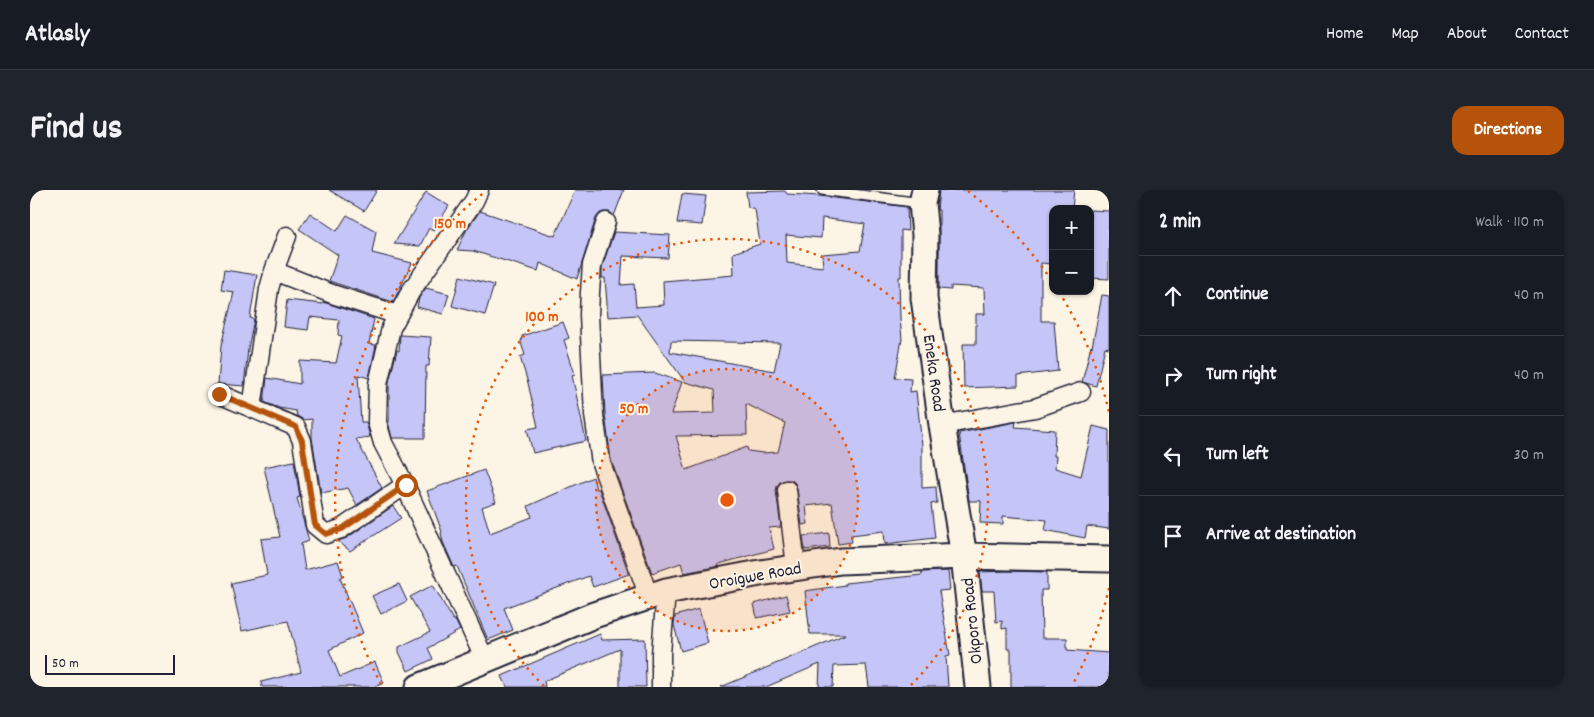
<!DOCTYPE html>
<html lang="en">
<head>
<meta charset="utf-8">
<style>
  :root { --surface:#171b24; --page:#20242c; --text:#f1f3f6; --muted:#9ea1a6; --line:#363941; --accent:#b45309 }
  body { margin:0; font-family:Dekko,sans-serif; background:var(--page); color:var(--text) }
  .controls { position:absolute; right:15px; top:15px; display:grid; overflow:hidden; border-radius:10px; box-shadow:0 1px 4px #0004 }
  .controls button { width:45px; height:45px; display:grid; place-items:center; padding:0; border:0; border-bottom:1px solid var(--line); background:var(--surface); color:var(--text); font:25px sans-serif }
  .scale { position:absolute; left:15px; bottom:12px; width:130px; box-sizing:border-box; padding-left:5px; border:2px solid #22223b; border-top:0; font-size:14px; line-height:18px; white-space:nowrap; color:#22223b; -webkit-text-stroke:4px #fcf5e5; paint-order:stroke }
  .stop { position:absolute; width:15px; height:15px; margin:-11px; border:4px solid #b45309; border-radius:50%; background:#fff }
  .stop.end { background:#b45309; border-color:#fff; box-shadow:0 1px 5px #0008 }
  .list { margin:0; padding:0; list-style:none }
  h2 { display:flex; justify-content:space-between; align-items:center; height:65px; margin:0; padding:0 20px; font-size:21px }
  h2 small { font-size:16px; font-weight:400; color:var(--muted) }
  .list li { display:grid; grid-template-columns:32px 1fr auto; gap:15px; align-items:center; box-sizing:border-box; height:80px; padding:0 20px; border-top:1px solid var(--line) }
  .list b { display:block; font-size:19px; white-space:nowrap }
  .list em { font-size:16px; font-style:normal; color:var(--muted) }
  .icon { flex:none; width:28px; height:28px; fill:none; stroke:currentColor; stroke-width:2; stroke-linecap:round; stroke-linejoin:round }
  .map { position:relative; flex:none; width:1079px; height:497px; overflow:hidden; border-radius:15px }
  header { display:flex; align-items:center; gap:30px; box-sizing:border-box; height:70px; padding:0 25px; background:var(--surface); border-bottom:1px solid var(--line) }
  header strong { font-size:24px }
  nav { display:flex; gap:28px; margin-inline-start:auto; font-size:18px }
  .intro { display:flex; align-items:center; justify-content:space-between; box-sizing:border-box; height:120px; padding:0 30px }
  h1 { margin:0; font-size:35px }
  .button { padding:12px 22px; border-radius:15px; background:var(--accent); color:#fff; font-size:18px; font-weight:700 }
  main { display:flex; gap:30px; padding:0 30px }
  aside { flex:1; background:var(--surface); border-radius:15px; box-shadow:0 1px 4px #0004 }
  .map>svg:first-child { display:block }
</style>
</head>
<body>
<header>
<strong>Atlasly</strong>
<nav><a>Home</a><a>Map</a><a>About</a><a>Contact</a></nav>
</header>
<div class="intro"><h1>Find us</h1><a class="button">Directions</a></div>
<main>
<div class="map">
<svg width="1079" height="497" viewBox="0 0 1079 497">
  <rect width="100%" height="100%" fill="#fcf5e5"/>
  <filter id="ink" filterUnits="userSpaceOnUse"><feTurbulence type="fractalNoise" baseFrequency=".02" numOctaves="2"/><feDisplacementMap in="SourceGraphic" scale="10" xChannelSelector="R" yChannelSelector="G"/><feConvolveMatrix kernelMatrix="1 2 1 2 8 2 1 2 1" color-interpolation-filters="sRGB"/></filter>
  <g filter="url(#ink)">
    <!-- building -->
    <path fill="#c6c5f7" stroke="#22223b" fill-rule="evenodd" d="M299 0H347L334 21Z
      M545 0H594L584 26 580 22H574L569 24 566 28 547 89 510 73 508 81 443 61 427 60 437 39 450 21 525 46Z
      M909 0H1044L1042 19H1023V74L1011 73V131H1024L1028 181 988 186V196L934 198 933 154H946V124H955L954 98 921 96V100L909 99V20H907Z
      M755 1 757 4 789 6 877 17 878 41 871 40V87H869L870 128 872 149 865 188 881 189 880 202 886 201 892 255V298L906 297 907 313 901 314 905 348 855 354 854 341 821 345 822 352 808 354 802 313 776 316 778 334 772 335 767 298 765 293 762 290H755L750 292 747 296 746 301 751 337 739 338 744 359 689 374V376L654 383 651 373 622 383 581 270 575 224 573 185 625 183 652 192 641 224 685 223 684 200 655 192 607 125 578 127 575 88H572V77L584 42 640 45 638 68 593 66 591 95 604 94 606 117 634 115 633 91 704 85 703 63 730 54 725 19 718 17 716 2ZM792 28 835 34 830 61 792 64 793 77 757 73 756 45 791 48ZM641 151 750 153 744 181 640 162ZM716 214 755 233 748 262 733 263 718 261 717 257 656 280 646 246 717 245Z
      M396 2 419 16 404 40 399 38 390 56 364 54Z
      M652 4 676 6 672 35 647 33Z
      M1060 20 1079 21V89L1060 88Z
      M280 23 307 41 317 25 346 41 342 63 382 73 363 112 299 91 308 65 269 39Z
      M194 80 227 85 220 128 224 129 218 159 214 196 188 194 191 156 204 102 191 100Z
      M430 86 464 95 455 125 422 116Z
      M396 98 419 104 413 124 387 117 389 108Z
      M1072 105 1079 106V158L1075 157 1066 196 1052 192 1061 156 1062 157Z
      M257 110 293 114V112L344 129 339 154 346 155 339 188 328 185 331 232H336L340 247 326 249 352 298 327 315 318 298 291 303 282 248V229L273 230 267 226 266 221 249 218 234 212 237 188 270 194V171L306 173 312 146 308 145 309 130 280 127 278 140 254 137Z
      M533 132 539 148 534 150 545 184 542 185 556 251 503 263 497 239 508 237 498 193 490 167 495 165 491 153 492 146Z
      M370 145 401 147 399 176H396L395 248H362L358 232H359V192L367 160 369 161Z
      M986 232 985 237 1025 240 1024 266H1026L1025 278 1051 286 1063 236 1079 240V339L1057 336 1055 348 1015 340 1017 330 973 326V334L950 333 951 311H939L929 243Z
      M264 271 270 307 267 308 279 351 271 354 275 380 308 371 313 386 310 388 333 443 299 460 310 487 345 472 354 493 344 497H232L231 492 271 482 258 431 212 441 201 393 237 385 231 349 250 347 234 277Z
      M454 280 466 312 452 317 460 343 502 327 498 316 563 287 566 299H569L599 384 563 397 559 386 474 418 483 440 458 450 427 376 424 377 413 352 411 343 412 342 397 301Z
      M363 316 371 328 320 361 308 351 317 348Z
      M799 343 800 357 775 360 773 346Z
      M918 381 920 400 909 401 920 465 916 466 918 497H839L836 475 804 476 803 497H789L790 474 736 497H691L816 444H780L775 401 815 395V393L892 385V382Z
      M977 381 1017 382V400H1011L1012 448H1037V460L1079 463V497H981V459H977V438L972 439V431L966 432 964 401H952L950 384V382Z
      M369 394 377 411 351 424 342 406Z
      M403 395 423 430H425L430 440 398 458 403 469 378 481 369 462V457L400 442 380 407Z
      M756 405 760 421 727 428 724 414Z
      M669 419 678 453 651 461 644 435 645 426Z
      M570 444 572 450 615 449 616 497H590V459L514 491 515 497H477L472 486Z"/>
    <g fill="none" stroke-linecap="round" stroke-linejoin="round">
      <!-- lane casing -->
      <g stroke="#22223b" stroke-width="12">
        <path id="lane" d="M792 0 891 13"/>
      </g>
      <!-- street casing -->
      <g stroke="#22223b" stroke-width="21">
        <path id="street" d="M449 0 444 11 381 101 361 138 348 194 347 232 353 253 375 295 455 470
          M576 32 562 75 560 102 559 125 564 225 571 273 619 407
          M244 81 302 104 368 125
          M189 204 266 237 272 251 285 335 296 344 311 339 375 295
          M222 218 239 99 244 81 257 46
          M912 235 1005 218 1051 202
          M757 300 766 377
          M631 497V464L636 401"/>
      </g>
      <!-- secondary casing -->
      <g stroke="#22223b" stroke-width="29">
        <path id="secondary" d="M895 0 892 13 895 45 894 108 912 235 934 366 948 497
          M389 497 564 425 636 401 730 383 811 371 934 366 1079 369"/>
      </g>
      <!-- lane -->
      <use href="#lane" stroke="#fcf5e5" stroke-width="9"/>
      <!-- street -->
      <use href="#street" stroke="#fcf5e5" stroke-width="18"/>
      <!-- secondary -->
      <use href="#secondary" stroke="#fcf5e5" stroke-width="25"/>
    </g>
  </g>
  <g fill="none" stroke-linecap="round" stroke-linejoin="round" filter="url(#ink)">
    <!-- route -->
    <path stroke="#b45309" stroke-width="6" d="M189 204 266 237 272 251 285 335 296 344 312 339 376 295"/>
  </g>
  <!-- distance rings -->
  <circle cx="697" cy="310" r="131" fill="#e8590c" fill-opacity=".12"/>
  <g fill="none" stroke="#e8590c" stroke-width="2.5" stroke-dasharray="2.5 5">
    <circle cx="697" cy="310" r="131"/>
    <path d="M514 496A261 261 0 1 1 880 496"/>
    <path d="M1079 398A392 392 0 0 1 1043 494M351 494A392 392 0 0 1 456 1M938 1A392 392 0 0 1 1022 91M1029 102A392 392 0 0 1 1079 222"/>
  </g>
  <g text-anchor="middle" stroke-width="4" stroke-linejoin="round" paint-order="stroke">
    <!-- street labels -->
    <g font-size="18" fill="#22223b" stroke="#fcf5e5">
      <text transform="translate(905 183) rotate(82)" y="6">Eneka Road</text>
      <text transform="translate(725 385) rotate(-10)" y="6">Oroigwe Road</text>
      <text transform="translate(941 431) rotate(-96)" y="6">Okporo Road</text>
    </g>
  </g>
  <circle cx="697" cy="310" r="8" fill="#e8590c" stroke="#fcf5e5" stroke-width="2.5"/>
  <g font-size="15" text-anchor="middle" font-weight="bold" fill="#e8590c" stroke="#fcf5e5" stroke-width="4" stroke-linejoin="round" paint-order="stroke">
    <text x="420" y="38">150 m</text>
    <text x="512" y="131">100 m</text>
    <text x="604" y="223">50 m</text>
  </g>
</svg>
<div class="controls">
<button>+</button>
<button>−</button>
</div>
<div class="scale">50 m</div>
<div class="stop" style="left:376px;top:295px"></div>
<div class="stop end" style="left:189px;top:204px"></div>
</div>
<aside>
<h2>2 min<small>Walk · 110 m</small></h2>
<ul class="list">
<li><svg class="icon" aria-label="ahead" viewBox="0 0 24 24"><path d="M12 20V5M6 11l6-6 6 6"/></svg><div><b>Continue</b></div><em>40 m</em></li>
<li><svg class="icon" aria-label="right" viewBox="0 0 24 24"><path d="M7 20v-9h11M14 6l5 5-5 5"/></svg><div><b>Turn right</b></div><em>40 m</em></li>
<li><svg class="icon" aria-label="left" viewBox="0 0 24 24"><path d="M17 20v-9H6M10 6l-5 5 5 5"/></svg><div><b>Turn left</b></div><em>30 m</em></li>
<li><svg class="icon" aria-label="arrive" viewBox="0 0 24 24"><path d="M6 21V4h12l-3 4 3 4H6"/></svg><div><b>Arrive at destination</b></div></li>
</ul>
</aside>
</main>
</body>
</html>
